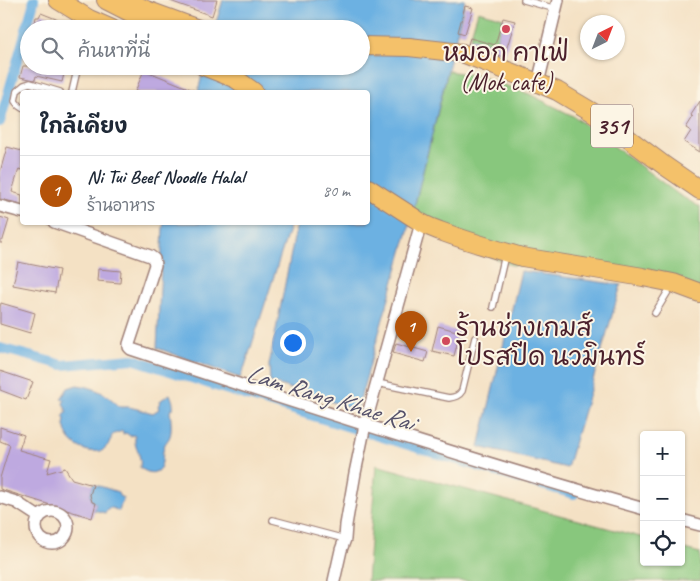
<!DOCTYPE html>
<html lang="th">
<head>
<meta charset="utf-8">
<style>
  :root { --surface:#fff; --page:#f6f6f7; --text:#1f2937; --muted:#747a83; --line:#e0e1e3; --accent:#b45309 }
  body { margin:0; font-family:Caveat,"Playpen Sans Thai",sans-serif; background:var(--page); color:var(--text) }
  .controls { position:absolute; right:15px; bottom:15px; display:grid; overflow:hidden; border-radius:5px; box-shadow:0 1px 4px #0004 }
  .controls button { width:45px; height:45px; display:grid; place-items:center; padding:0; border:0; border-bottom:1px solid var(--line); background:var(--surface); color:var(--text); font:25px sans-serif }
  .compass { position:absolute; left:580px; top:15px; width:45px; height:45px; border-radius:50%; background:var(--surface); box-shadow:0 1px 4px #0004; rotate:42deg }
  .you { position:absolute; left:292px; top:342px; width:18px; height:18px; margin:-12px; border:4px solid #fff; border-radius:50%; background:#1a73e8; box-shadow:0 0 0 8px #1a73e833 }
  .badge { display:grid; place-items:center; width:32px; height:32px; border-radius:50%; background:var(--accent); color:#fff; font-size:16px; font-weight:700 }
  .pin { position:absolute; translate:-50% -41px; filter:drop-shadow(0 1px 2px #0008) }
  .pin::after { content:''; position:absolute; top:26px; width:18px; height:15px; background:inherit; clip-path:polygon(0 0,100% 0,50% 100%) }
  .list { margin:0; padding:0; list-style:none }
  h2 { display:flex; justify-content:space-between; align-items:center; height:65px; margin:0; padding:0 20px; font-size:21px }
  h2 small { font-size:16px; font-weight:400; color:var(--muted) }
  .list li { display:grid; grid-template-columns:32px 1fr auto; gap:15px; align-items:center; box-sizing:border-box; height:70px; padding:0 20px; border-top:1px solid var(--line) }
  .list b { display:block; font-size:19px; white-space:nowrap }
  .list p { margin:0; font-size:16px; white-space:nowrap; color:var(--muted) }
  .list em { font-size:16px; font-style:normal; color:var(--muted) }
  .icon { flex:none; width:28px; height:28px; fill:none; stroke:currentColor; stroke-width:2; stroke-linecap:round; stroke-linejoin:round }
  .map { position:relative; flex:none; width:700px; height:581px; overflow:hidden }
  .search { position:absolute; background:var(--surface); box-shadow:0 1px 4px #0004; left:20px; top:20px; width:350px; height:55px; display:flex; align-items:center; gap:12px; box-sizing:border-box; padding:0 18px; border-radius:28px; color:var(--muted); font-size:19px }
  .panel { position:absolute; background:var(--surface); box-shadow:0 1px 4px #0004; left:20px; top:90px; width:350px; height:135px; border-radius:5px }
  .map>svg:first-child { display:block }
</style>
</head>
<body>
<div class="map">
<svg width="700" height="581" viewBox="0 0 700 581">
  <rect width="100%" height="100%" fill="#fcf5e5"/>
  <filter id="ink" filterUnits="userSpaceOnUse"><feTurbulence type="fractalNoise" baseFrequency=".02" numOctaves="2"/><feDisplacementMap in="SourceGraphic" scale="10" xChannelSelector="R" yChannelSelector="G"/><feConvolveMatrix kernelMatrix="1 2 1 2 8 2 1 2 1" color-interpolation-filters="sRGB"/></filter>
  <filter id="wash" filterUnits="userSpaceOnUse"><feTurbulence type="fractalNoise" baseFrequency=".0096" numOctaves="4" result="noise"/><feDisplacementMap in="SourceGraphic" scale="20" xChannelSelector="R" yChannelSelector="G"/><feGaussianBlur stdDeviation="1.12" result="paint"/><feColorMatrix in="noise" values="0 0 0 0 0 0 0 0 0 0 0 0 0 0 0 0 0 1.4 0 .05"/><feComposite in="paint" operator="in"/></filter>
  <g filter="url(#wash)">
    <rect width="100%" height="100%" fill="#f4e1c4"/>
    <!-- green -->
    <path fill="#88c77d" stroke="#697354" d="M478 11 503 18 495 45 470 38Z
      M448 71 479 76 529 94 575 117 679 195 700 207V289L684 283 511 265 410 224Z
      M376 465 644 538V562H681V548L700 553V581H367Z"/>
    <!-- water -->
    <path fill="#6cb1e2" stroke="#5b6886" d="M223 0H465L410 224 357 410 270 382 269 365 297 223 368 222V92H198L204 66H361V29H214Z
      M164 223H291L245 366 240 378 157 348 163 228Z
      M521 271 621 285 567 468 479 447Z
      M77 385C95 387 107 394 120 407H129L153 413 159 409 158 406 161 400 170 394C172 399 174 404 173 409H171L170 412C171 417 172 431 170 436 169 440 165 442 164 447 161 454 165 469 155 472 150 474 145 471 140 468 140 466 141 460 140 459 139 451 134 447 135 437L134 435 130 436 126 433 123 434V431C106 436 115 435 108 445 106 447 104 449 102 451 97 451 93 452 89 451 78 449 66 439 65 428L64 427 65 418 63 417 67 412 63 403 65 400 61 399 68 388Z
      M93 484 118 492 119 496 123 498 119 511 112 508H108L105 513 94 510 96 503 92 502 90 495Z"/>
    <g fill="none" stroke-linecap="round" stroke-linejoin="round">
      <!-- canal -->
      <path stroke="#6cb1e2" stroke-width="10" d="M0 122 33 5 34 0
        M0 348 63 365 133 359 225 389 503 474 574 494"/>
    </g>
    <g id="blocks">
      <!-- building -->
      <path fill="#bea9e0" d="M170 0H217L212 16 170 1Z
        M465 6 473 8 465 34 458 32Z
        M41 13 56 19 69 29H41L34 26 36 17H39Z
        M503 18 515 21 504 57 468 44 470 38 495 45Z
        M23 66H66L62 82 36 76 35 80 20 77Z
        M144 70 198 92H135Z
        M700 101V152L684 142 691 131 686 128 693 117 691 115Z
        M7 147 22 151V170L19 169 12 192 22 195V204L0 199V172Z
        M0 217 9 220 2 243H0Z
        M18 262 59 270 55 293 13 285Z
        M98 269 121 271 120 283 97 281Z
        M1 303 35 313 30 333 0 324V307Z
        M438 326 460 332 454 356 432 351Z
        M396 343 428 352 425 362 393 353Z
        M0 371 33 382 26 400 0 390Z
        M0 427 24 435 19 450 51 459 47 473 65 468 72 479 93 485 90 495 92 502 96 503 92 518 0 489V478L10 445 0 441Z"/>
    </g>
  </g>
  <g filter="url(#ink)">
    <use href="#blocks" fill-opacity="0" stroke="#9f8078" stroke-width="1"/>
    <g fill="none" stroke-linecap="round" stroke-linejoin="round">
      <!-- service casing -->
      <g stroke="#9f8078" stroke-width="8">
        <path id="service" d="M524 0 556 9
          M72 92 78 66
          M22 108 19 106 15 101 17 91 24 85 30 83 60 92
          M493 307 505 255
          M655 313 672 285
          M377 383 449 398C455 397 459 396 462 391L475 338
          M273 520 345 539"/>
      </g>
      <!-- minor casing -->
      <g stroke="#9f8078" stroke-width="14">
        <path id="minor" d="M538 83 558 0
          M0 206 22 212
          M54 222 150 256 154 259 155 265 129 344V347L131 349C301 405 471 460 644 509
          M0 497 16 502 39 517
          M36 527a16 16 0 1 1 32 0a16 16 0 1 1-32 0Z
          M681 520 700 525
          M334 581 341 550 345 539 346 525 355 473 365 425 421 223"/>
      </g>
      <!-- primary casing -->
      <g stroke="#9f8078" stroke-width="20">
        <path id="primary" d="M58 0 89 19 112 29
          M106 0 149 22 155 26V29
          M125 0 146 10 198 29
          M361 46 409 47 462 53 538 83 557 91 594 113 665 166 700 190
          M203 66 236 79 254 92
          M368 188 416 219C423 225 432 228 440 231 467 241 494 249 522 257L643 277 673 283 700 293"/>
      </g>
      <!-- service -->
      <use href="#service" stroke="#fff" stroke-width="5.5"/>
      <!-- minor -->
      <use href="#minor" stroke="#fff" stroke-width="11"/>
      <!-- primary -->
      <use href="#primary" stroke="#f4c16b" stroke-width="18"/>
    </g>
  </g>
  <!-- markers -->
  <g fill="#d1495b" stroke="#fcf5e5" stroke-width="2">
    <circle cx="506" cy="29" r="5"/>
    <circle cx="446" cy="341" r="5"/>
  </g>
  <g text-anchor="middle" stroke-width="4" stroke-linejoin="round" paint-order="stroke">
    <!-- shield labels -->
    <rect fill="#fcf5e5" stroke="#7f5f63" stroke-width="1" x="591" y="104.5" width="42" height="43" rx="4"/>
    <g font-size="24" font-weight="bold" fill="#4a1f2b">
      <text x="612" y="134">351</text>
    </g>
    <!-- poi labels -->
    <g font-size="25" fill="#4a1f2b" stroke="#fcf5e5">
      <text x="506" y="61">หมอก คาเฟ่<tspan x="506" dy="29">(Mok cafe)</tspan></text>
      <text x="456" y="336" text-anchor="start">ร้านช่างเกมส์<tspan x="456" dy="29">โปรสปีด นวมินทร์</tspan></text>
    </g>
    <!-- water labels -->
    <g font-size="26" font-style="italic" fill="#56526b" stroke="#fcf5e5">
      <text transform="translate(330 397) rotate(17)" y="9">Lam Rang Khae Rai</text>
    </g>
  </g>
</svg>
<div class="controls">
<button>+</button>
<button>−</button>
<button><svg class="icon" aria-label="locate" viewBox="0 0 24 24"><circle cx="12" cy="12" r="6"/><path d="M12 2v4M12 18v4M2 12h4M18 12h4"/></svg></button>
</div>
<svg class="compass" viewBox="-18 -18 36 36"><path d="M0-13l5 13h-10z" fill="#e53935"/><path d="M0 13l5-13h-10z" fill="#747a83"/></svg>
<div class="you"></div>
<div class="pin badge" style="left:411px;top:352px">1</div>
<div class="search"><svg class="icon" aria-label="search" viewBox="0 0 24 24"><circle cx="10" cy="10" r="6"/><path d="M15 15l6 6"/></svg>ค้นหาที่นี่</div>
<section class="panel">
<h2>ใกล้เคียง<small></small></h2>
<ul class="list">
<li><span class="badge">1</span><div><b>Ni Tui Beef Noodle Halal</b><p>ร้านอาหาร</p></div><em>80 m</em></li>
</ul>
</section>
</div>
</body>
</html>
